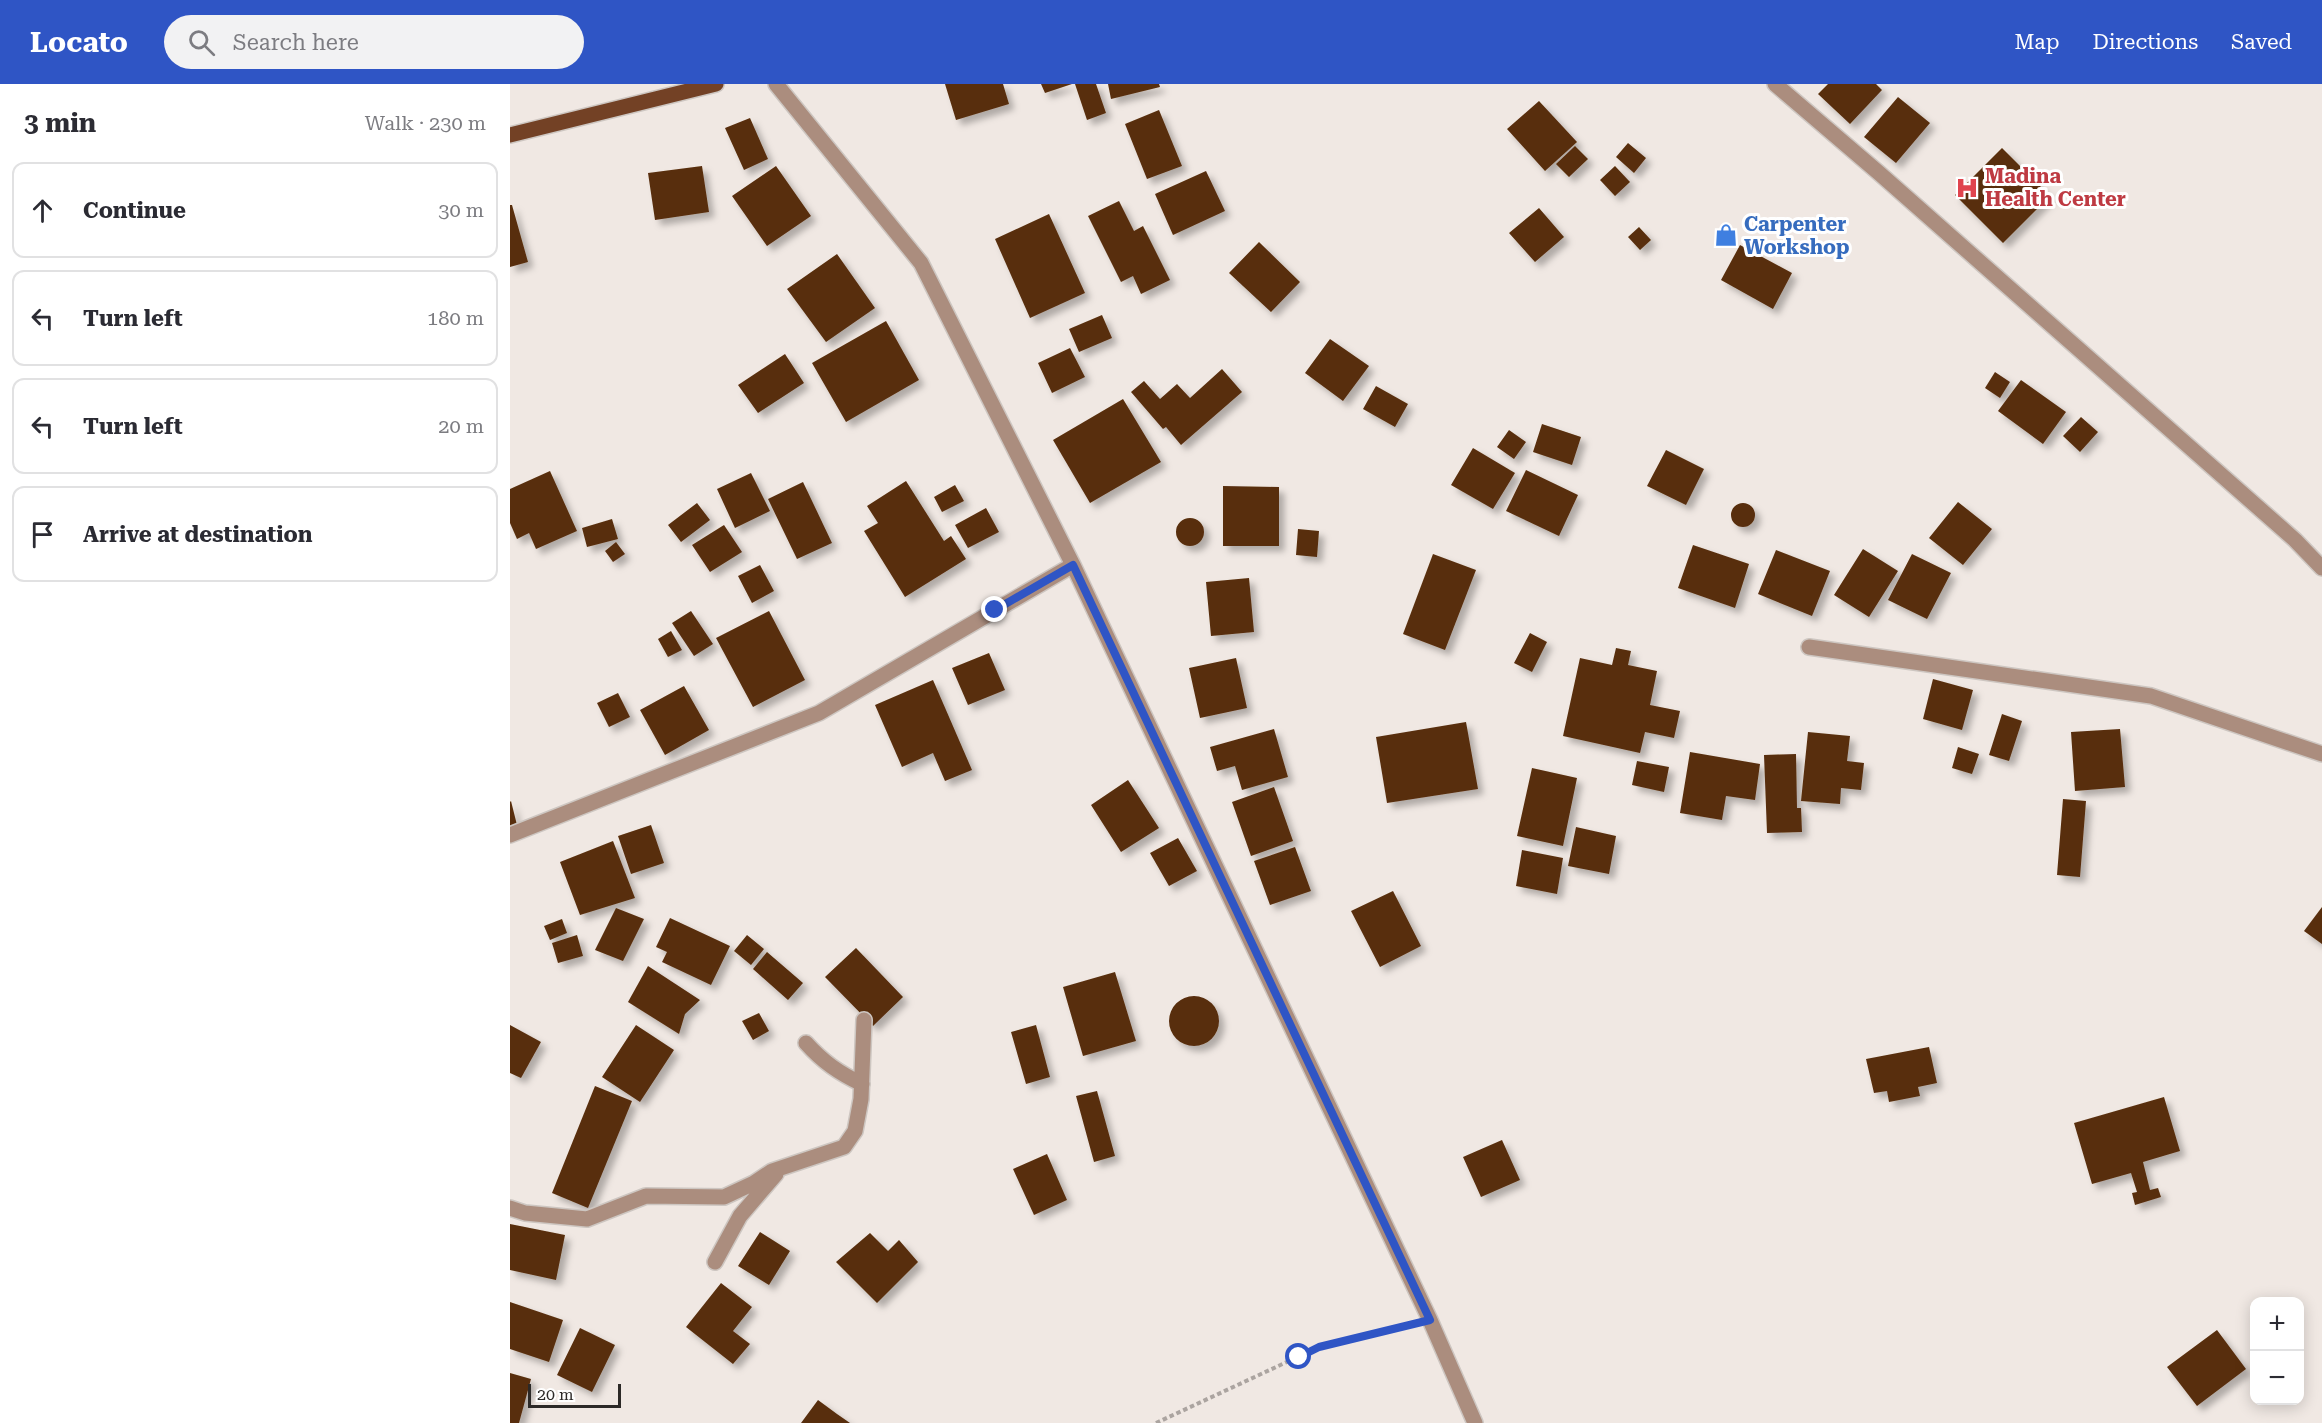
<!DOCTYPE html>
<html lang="en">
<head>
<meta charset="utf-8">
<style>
  :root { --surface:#fff; --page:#f2f2f3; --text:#2b2b33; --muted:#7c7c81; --line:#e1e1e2; --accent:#2f55c5 }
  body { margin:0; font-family:"Roboto Serif",serif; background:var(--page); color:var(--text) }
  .controls { position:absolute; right:18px; bottom:18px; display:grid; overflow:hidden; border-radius:12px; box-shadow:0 3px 15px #0003 }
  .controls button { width:54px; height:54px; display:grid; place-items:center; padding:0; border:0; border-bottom:2px solid var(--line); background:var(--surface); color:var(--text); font:30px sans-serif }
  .scale { position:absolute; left:18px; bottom:15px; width:93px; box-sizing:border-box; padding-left:6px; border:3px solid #2c2927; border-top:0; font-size:16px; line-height:21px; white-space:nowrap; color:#2c2927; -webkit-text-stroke:4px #fff; paint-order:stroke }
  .stop { position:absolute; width:18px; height:18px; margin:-14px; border:4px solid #2f55c5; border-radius:50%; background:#fff }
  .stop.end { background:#2f55c5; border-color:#fff; box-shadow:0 2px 6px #0008 }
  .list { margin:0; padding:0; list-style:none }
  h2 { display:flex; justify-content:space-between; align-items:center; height:78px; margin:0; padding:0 24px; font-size:26px }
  h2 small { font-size:20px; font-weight:400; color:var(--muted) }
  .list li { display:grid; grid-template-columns:39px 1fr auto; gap:18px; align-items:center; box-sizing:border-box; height:96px; margin:0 12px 12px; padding:0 12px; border:2px solid var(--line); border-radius:12px }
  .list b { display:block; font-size:22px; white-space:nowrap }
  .list em { font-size:20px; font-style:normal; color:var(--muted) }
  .icon { flex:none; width:33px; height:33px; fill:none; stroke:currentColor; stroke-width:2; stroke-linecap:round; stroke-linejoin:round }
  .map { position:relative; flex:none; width:1812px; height:1339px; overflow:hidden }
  header { display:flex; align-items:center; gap:36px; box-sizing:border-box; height:84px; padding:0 30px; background:var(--accent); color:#fff }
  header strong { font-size:28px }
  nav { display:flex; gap:33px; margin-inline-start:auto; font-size:21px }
  .search { width:420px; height:54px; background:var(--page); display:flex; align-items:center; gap:15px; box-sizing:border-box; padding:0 21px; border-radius:33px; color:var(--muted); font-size:22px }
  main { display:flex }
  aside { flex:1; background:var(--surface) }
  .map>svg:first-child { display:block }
</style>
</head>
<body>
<header>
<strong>Locato</strong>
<div class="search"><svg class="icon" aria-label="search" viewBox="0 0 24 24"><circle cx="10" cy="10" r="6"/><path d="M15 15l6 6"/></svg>Search here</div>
<nav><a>Map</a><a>Directions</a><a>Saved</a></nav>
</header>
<main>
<aside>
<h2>3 min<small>Walk · 230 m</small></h2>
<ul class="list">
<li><svg class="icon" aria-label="ahead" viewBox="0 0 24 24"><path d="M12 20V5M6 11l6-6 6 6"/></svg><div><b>Continue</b></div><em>30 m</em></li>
<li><svg class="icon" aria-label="left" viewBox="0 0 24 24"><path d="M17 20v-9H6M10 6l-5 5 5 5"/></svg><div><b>Turn left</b></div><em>180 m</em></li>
<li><svg class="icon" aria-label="left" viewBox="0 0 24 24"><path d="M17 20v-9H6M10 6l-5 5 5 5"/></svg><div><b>Turn left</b></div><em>20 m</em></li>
<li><svg class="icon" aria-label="arrive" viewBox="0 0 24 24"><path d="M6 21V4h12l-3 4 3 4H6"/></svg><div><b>Arrive at destination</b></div></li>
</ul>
</aside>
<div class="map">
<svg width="1812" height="1339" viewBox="0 0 1812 1339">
  <defs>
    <filter id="shadow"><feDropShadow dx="5.5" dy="5.5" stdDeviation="3" flood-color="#0004"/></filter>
  </defs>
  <rect width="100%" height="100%" fill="#f0e8e3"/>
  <!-- building -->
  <path fill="#582e0c" filter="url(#shadow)" d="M435 0H493L499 20 446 36Z
    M531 0H562L535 9Z
    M565 0H586L596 29 577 36Z
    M598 0H649L650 3 601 15Z
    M1318 0H1366L1372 6 1340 40 1308 10Z
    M1388 13 1420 39 1386 79 1354 53Z
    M1029 17 1067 58 1035 87 997 45Z
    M649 26 672 82 637 95 615 40Z
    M240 34 258 75 234 86 215 44Z
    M1118 59 1136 74 1124 89 1106 73Z
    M1065 62 1078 75 1059 93 1046 80Z
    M1492 64 1540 112 1493 159 1445 111Z
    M192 82 199 128 145 136 138 89Z
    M266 82 301 132 257 162 222 112Z
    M1105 82 1120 98 1105 112 1090 96Z
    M696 87 715 127 663 151 645 110Z
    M609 117 624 147 633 142 660 196 631 210 623 192 611 198 578 132Z
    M0 121H2L18 178 0 183Z
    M1029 124 1054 153 1025 178 999 149Z
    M539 130 575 209 520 234 485 155Z
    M1129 143 1141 156 1130 166 1118 153Z
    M749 158 790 198 761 228 719 189Z
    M1230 161 1282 189 1263 225 1211 196Z
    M327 170 365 224 316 258 277 205Z
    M592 231 602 254 569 268 559 245Z
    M376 237 409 296 336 338 302 279Z
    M820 255 859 282 833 317 795 289Z
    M560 264 575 293 542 309 528 279Z
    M275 270 294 299 248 329 228 301Z
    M712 285 732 308 671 361 656 343 653 345 621 308 634 297 650 315 667 300 680 314Z
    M1485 288 1500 298 1490 314 1475 304Z
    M1511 296 1556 328 1533 360 1488 327Z
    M866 302 898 320 885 343 853 325Z
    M613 315 651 378 580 419 543 356Z
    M1571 333 1588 348 1570 368 1553 352Z
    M1032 340 1071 353 1062 381 1023 368Z
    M999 346 1016 358 1004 375 987 363Z
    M963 364 1005 389 983 425 941 401Z
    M1156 366 1194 385 1176 421 1137 402Z
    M1016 386 1068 411 1049 452 996 427Z
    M40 387 67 447 26 465 19 449 7 455 0 439V405Z
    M241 389 260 427 225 444 207 405Z
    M396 397 434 457 441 452 456 475 395 513 354 447 368 439 357 422Z
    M293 398 322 459 287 475 258 415Z
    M445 401 454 417 432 428 424 413Z
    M713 402 769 403V462H713Z
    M1448 418 1482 445 1453 481 1419 454Z
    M1221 431a12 12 0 1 1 24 0a12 12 0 1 1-24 0Z
    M187 419 200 436 171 458 158 441Z
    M476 424 489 448 458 464 445 441Z
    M666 448a14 14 0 1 1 28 0a14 14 0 1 1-28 0Z
    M102 435 108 455 77 463 72 444Z
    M214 441 232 468 200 488 182 461Z
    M788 445 809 447 807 473 786 471Z
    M106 458 115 470 103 478 95 467Z
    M1183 461 1239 480 1225 524 1168 504Z
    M1353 465 1388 487 1359 533 1324 511Z
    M1266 466 1320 487 1302 532 1248 510Z
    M923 470 966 486 935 566 893 550Z
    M1402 470 1441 489 1417 535 1378 516Z
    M250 481 264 507 242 519 228 492Z
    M739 494 744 548 701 552 696 498Z
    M181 527 203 560 184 572 162 539Z
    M259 527 295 596 243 623 206 554Z
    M161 547 172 566 158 573 148 555Z
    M1020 549 1037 558 1022 588 1004 579Z
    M1106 564 1121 567 1118 581 1147 587 1140 621 1170 627 1164 654 1135 648 1130 669 1053 652 1070 574 1102 581Z
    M479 569 495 606 458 621 442 584Z
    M726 574 737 624 690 634 679 584Z
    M1423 595 1463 606 1452 646 1413 635Z
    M423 596 462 686 435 697 423 669 392 683 365 621Z
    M174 602 199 646 155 671 130 626Z
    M108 609 120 633 99 643 87 619Z
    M1492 630 1512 637 1499 677 1479 671Z
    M956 638 968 705 877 719 866 653Z
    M764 645 778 693 732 706 725 682 707 687 700 663Z
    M1610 645 1615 703 1565 707 1561 648Z
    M1298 648 1340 652 1337 677 1354 679 1351 706 1331 704 1330 720 1291 717Z
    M1448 663 1469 670 1462 690 1442 684Z
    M1180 668 1250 680 1245 716 1216 712 1212 736 1170 729Z
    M1286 670 1287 724H1291L1292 748 1257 749 1254 671Z
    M1127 677 1159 683 1154 708 1122 701Z
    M1022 684 1067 694 1053 762 1007 752Z
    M618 696 649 744 611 768 581 721Z
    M764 703 783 757 741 772 722 718Z
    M1553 715 1576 717 1570 793 1547 791Z
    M1 717 8 745 0 746V718Z
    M141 741 154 779 121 790 108 752Z
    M1066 743 1106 752 1099 790 1058 782Z
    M668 754 687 787 659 802 640 769Z
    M103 757 125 814 70 831 50 778Z
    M785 763 801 807 760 821 744 777Z
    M1012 766 1053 774 1047 810 1006 802Z
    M883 807 911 862 870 883 841 827Z
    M1812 823V860L1794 847Z
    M106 824 134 835 113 877 85 866Z
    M160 834 220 862 201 901 152 878 157 868 146 863Z
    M52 835 57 849 40 856 34 842Z
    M67 851 73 872 48 879 42 859Z
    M237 851 254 865 241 881 224 867Z
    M346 864 393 913 363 942 315 893Z
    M257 868 293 899 278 916 243 885Z
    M138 882 190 916 175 930 169 950 118 918Z
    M605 888 626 957 573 972 553 903Z
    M659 937a25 25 0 1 1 50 0a25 25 0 1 1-50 0Z
    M249 929 259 947 243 956 232 937Z
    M0 941 31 958 11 994 0 989Z
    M126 941 164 966 130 1018 92 993Z
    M526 941 540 993 516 1000 501 948Z
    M1419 963 1427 999 1408 1003 1410 1012 1379 1018 1377 1007 1364 1009 1356 975Z
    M85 1002 122 1017 78 1124 42 1109Z
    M587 1007 605 1072 584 1078 566 1012Z
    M1654 1013 1670 1067 1633 1078 1640 1106 1648 1104 1651 1113 1625 1121 1622 1109 1627 1108 1621 1089 1582 1100 1564 1039Z
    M992 1056 1010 1096 971 1113 953 1073Z
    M537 1070 557 1116 524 1131 503 1085Z
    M0 1140 55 1151 46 1196 0 1186Z
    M250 1148 280 1167 259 1201 228 1182Z
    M360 1149 378 1167 389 1156 408 1178 367 1219 326 1178Z
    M211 1199 242 1223 223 1247 240 1260 223 1280 176 1243Z
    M0 1218 53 1236 39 1278 0 1265Z
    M70 1244 105 1261 82 1308 47 1291Z
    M1707 1246 1736 1285 1687 1322 1657 1283Z
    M0 1289 21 1295 9 1339H0Z
    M308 1316 327 1330 340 1339H291Z"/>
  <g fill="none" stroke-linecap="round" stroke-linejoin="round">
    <!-- minor casing -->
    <g stroke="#cdc6c1" stroke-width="18">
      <path id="minor" d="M266 0 411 179 563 481 920 1236 965 1339
        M1265 0 1369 89 1785 456 1812 484
        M1299 563 1641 612 1812 670
        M0 751 309 629 563 481
        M296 959C313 978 329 989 352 1000
        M0 1124 15 1129 77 1135 136 1112 214 1113 244 1099 262 1087 334 1063 345 1047 351 1015 354 936
        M205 1178 230 1132 266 1090"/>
    </g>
    <!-- major casing -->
    <g stroke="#cdc6c1" stroke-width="18">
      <path id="major" d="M0 51 206 0"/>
    </g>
    <!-- path -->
    <path stroke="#aba4a0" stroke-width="4" stroke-dasharray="4.5 3" stroke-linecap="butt" d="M646 1339 809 1263 899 1241"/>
    <!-- minor -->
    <use href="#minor" stroke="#ab8d7e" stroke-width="15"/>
    <!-- major -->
    <use href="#major" stroke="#734125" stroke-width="15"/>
  </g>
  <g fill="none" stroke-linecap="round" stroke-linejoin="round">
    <!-- route -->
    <path stroke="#2f55c5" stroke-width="8" d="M485 526 563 481 920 1236 809 1263 789 1273"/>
  </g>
  <!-- icons -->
  <defs>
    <g id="hospital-bare" transform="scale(1.8)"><path d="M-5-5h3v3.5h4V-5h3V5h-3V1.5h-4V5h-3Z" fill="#e0444e" stroke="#fff" stroke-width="2.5" paint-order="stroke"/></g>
    <g id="shop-bare" transform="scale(1.8)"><path d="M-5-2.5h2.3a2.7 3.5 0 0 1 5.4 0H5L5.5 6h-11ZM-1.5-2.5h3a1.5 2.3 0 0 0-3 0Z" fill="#3f7fe0" stroke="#fff" stroke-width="2.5" paint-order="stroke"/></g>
  </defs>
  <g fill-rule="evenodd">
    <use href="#hospital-bare" x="1457" y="104"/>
    <use href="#shop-bare" x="1216" y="151"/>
  </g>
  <g text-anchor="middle" stroke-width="6" stroke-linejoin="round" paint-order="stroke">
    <!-- health labels -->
    <g font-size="20" font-weight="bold" fill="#be3a42" stroke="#fff" text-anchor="start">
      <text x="1475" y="99">Madina<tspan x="1475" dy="23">Health Center</tspan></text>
    </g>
    <!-- shop labels -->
    <g font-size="20" font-weight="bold" fill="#366cbe" stroke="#fff" text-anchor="start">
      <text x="1234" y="147">Carpenter<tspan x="1234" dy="23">Workshop</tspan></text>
    </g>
  </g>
</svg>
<div class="controls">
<button>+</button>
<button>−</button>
</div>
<div class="scale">20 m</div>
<div class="stop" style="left:789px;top:1273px"></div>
<div class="stop end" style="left:485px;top:526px"></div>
</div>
</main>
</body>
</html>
